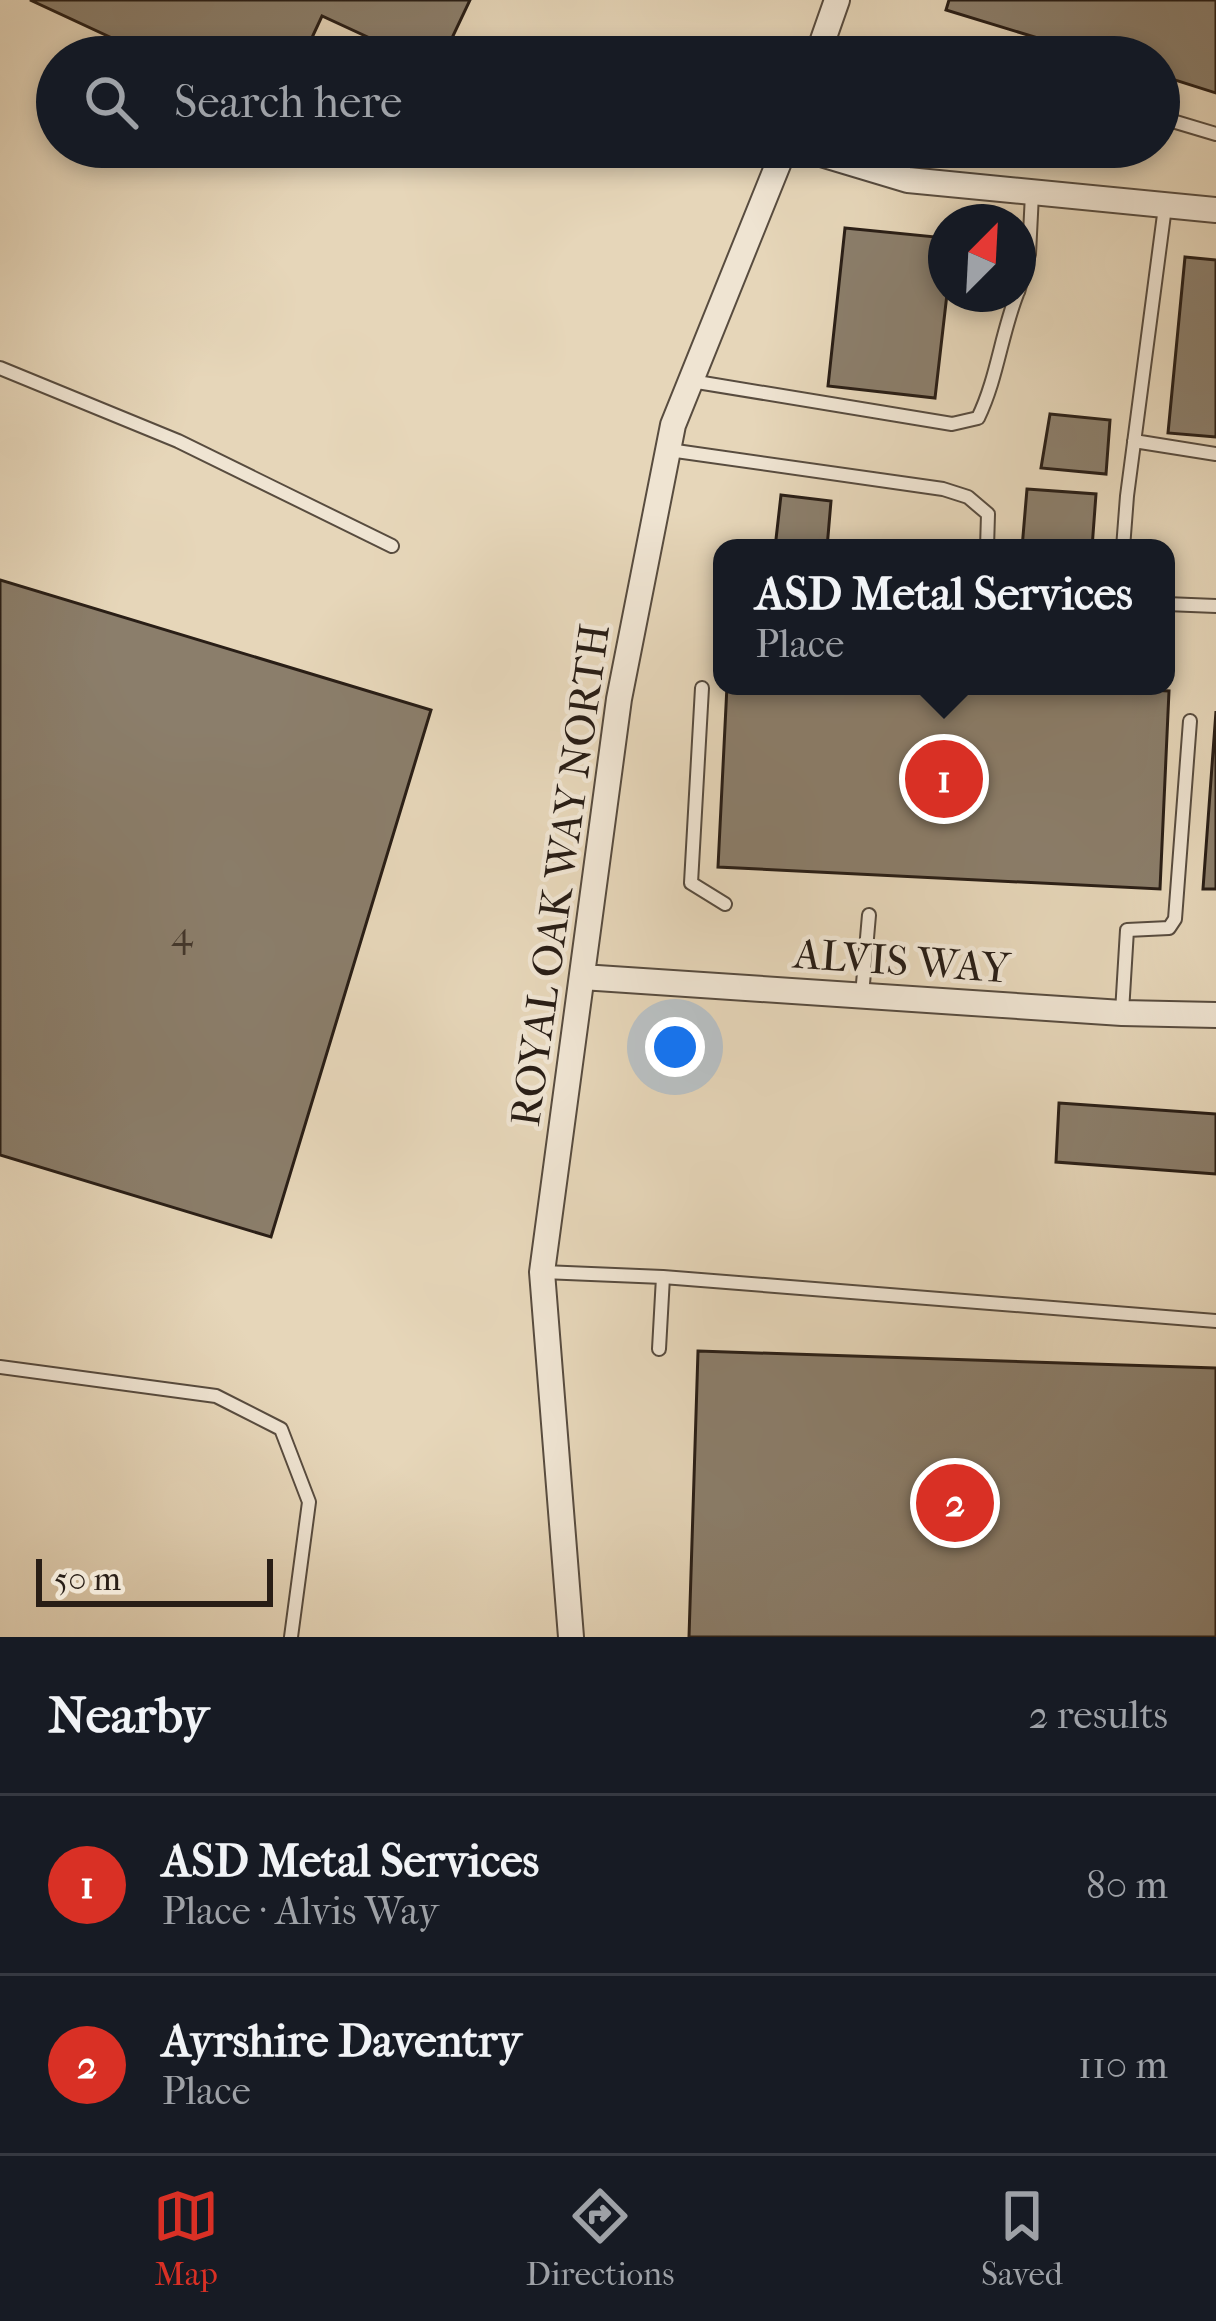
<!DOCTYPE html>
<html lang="en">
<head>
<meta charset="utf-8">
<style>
  :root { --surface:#171b24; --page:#242831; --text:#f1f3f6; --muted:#9ea1a6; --line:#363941; --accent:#d93025 }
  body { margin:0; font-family:"IM FELL French Canon",serif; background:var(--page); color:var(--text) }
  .compass { position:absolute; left:928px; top:204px; width:108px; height:108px; border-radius:50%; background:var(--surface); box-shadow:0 6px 18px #0003; rotate:24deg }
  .scale { position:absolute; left:36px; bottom:30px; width:237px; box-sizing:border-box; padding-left:12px; border:6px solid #291e16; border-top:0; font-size:33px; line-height:42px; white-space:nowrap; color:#291e16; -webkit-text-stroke:9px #efe4d2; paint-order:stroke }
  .you { position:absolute; left:675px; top:1047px; width:42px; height:42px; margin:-30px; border:9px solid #fff; border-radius:50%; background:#1a73e8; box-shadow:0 0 0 18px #1a73e833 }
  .badge { display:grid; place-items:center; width:78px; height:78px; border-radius:50%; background:var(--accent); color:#fff; font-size:39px; font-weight:700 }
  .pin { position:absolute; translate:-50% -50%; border:6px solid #fff; box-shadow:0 3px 12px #0006 }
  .popup { position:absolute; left:713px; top:539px; width:462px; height:156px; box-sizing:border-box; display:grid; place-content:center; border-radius:24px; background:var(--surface); filter:drop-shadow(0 3px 9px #0005); font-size:39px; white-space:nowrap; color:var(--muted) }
  .popup b { font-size:45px; color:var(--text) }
  .popup::after { content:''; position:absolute; left:50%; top:100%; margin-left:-24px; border:24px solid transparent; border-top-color:var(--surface) }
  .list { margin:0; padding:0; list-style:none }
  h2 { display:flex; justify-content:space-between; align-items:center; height:156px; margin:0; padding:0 48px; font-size:51px }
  h2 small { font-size:39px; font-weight:400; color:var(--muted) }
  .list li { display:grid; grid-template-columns:78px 1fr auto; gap:36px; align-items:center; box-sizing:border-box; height:180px; padding:0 48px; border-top:3px solid var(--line) }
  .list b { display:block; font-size:45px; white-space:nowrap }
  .list p { margin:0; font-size:39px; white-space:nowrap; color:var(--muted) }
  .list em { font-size:39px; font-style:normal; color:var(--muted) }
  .icon { flex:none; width:66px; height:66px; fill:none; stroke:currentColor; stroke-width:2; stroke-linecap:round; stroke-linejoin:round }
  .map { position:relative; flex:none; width:1216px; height:1637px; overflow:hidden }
  .search { position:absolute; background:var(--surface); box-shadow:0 6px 18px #0003; left:36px; right:36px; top:36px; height:132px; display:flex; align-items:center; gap:30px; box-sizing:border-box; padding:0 42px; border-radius:66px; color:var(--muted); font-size:45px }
  .sheet { height:516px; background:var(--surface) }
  nav { display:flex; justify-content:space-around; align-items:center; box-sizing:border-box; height:168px; border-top:3px solid var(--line); background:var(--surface); font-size:33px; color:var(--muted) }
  nav a { display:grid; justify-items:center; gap:6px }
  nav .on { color:var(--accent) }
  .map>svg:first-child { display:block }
</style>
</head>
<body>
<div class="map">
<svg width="1216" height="1637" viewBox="0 0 1216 1637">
  <rect width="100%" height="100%" fill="#e6d6b9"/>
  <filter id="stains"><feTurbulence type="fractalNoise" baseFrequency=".00167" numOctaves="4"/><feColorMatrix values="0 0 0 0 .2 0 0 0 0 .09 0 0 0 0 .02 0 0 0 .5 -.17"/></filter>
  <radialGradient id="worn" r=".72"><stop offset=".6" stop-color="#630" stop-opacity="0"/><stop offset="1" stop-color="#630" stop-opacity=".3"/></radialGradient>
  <!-- building -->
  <path fill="#8b7e6b" stroke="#291e16" stroke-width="3" d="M30 0H470L443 57H411L322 16 303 57H153Z
    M949 0H1216V93L1159 75V57H1100L946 10Z
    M845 228 946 238 947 294 935 398 828 386Z
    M1185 257 1216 260V437L1168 433Z
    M1050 414 1110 420 1106 474 1041 468Z
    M1027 489 1096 494 1092 548H1022Z
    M781 495 831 501 827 548H775Z
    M0 580 431 710 271 1237 0 1155Z
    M727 686H1067L1169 691 1160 889 718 867Z
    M1216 711V889H1203Z
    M1059 1103 1216 1114V1174L1056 1162Z
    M698 1351 1216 1368V1637H689Z"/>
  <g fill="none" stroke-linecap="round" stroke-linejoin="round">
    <!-- service casing -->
    <g stroke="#584c3f" stroke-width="16">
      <path id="service" d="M1159 117 1216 134
        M1018 292 1029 254 1032 194
        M0 368 178 441 392 546
        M691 381 952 424 978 418C997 379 1001 335 1017 294
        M1134 441 1216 454
        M669 450 943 489 968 497 988 514 987 548
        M1123 548 1127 496 1165 207
        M1166 604 1216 606
        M702 688 691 883 725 904
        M862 995 869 915
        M1122 1012 1127 930 1169 928 1175 919 1190 721
        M543 1272 663 1277 659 1349
        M663 1277 1216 1321
        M0 1367 216 1396 281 1429 309 1502 291 1637"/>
    </g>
    <!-- minor casing -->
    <g stroke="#584c3f" stroke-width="28">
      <path id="minor" d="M817 57 837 0
        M798 147 908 180 1216 210
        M582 977 1122 1013 1216 1015
        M571 1637 542 1272 619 699 673 425 785 147"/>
    </g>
    <!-- service -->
    <use href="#service" stroke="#efe4d2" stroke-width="12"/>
    <!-- minor -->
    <use href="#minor" stroke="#efe4d2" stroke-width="24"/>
  </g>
  <g text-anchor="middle" stroke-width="9" stroke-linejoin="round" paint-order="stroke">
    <!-- number labels -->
    <g font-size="36" fill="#42362b">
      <text x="182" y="946">4</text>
    </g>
    <!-- street labels -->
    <g font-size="42" fill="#291e16" stroke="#efe4d2">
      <text transform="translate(559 875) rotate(-82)" y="15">ROYAL OAK WAY NORTH</text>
      <text transform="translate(902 960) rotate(4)" y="15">ALVIS WAY</text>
    </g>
  </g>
  <rect width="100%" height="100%" filter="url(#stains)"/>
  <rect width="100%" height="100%" fill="url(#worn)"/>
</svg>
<svg class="compass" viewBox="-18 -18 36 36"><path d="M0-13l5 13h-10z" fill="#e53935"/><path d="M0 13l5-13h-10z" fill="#9ea1a6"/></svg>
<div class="scale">50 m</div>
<div class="you"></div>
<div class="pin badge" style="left:944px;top:779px">1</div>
<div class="popup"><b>ASD Metal Services</b>Place</div>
<div class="pin badge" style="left:955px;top:1503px">2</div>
<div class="search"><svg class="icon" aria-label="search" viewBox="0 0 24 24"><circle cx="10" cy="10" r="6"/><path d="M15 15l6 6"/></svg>Search here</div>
</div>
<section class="sheet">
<h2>Nearby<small>2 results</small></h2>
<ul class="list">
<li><span class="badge">1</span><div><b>ASD Metal Services</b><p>Place · Alvis Way</p></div><em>80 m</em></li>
<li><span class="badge">2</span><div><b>Ayrshire Daventry</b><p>Place</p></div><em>110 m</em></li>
</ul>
</section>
<nav>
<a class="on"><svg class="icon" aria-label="map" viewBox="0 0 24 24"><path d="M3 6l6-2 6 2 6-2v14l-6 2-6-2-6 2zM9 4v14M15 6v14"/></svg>Map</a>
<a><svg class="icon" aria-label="directions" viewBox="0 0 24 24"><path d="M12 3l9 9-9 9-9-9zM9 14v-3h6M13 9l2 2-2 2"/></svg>Directions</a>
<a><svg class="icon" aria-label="saved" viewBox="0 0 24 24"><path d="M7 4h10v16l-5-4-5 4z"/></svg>Saved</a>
</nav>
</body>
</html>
